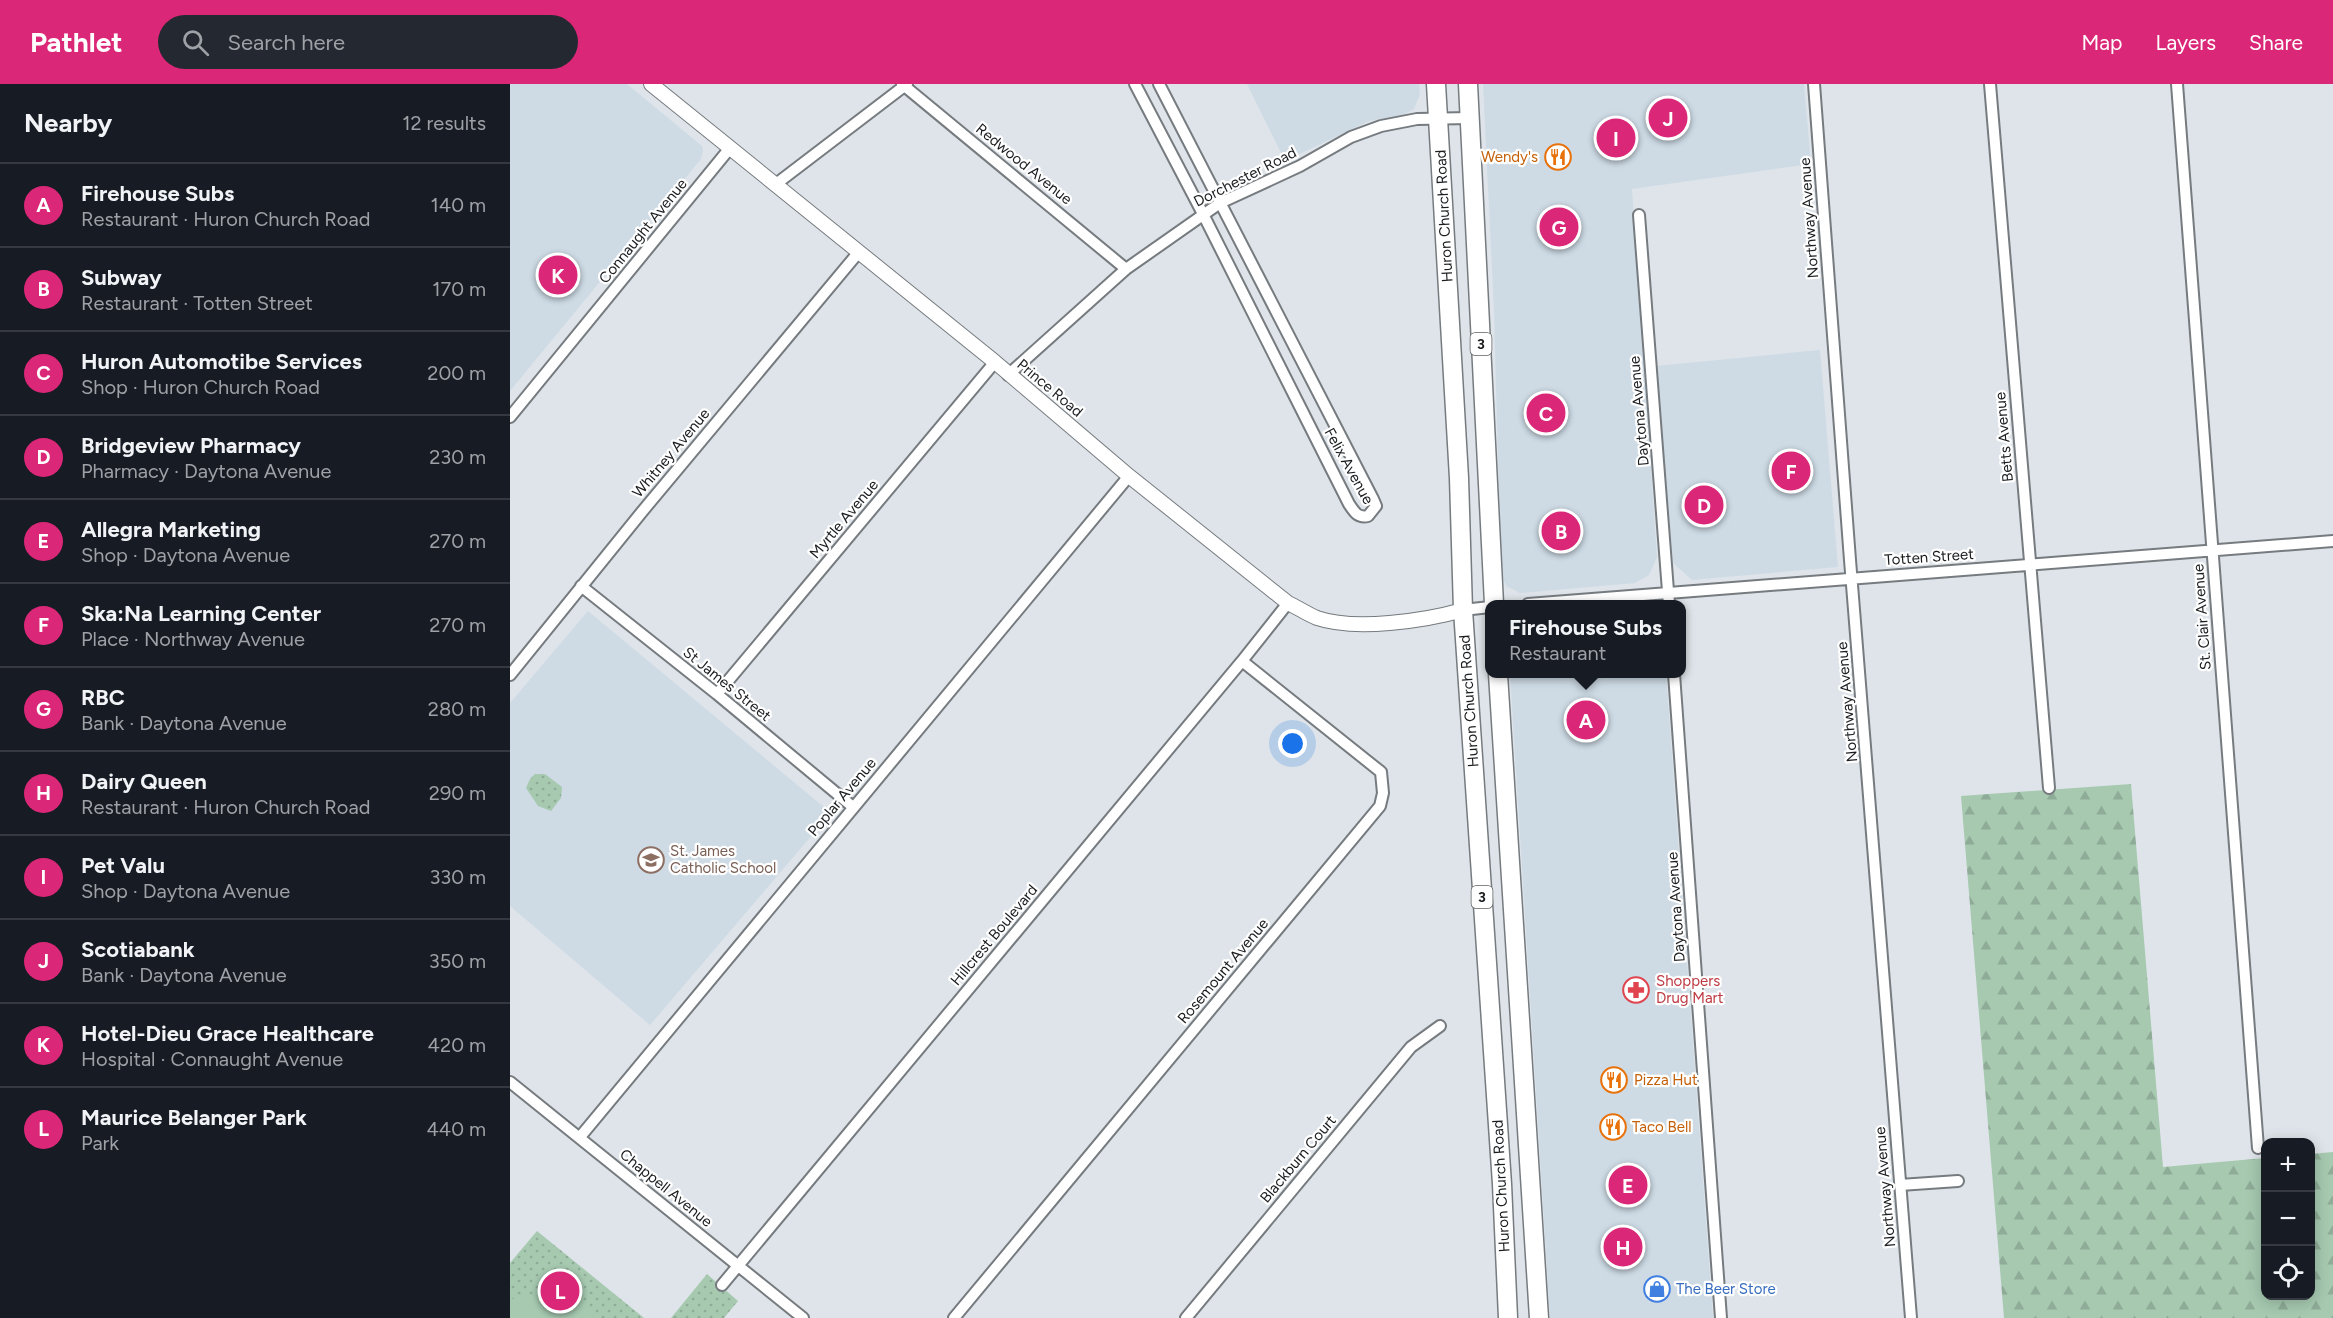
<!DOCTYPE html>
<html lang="en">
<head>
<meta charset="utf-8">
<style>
  :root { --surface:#171b24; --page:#242831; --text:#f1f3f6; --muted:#9ea1a6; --line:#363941; --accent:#db2777 }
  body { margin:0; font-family:Figtree,sans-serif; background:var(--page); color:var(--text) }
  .controls { position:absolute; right:18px; bottom:18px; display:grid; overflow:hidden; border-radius:12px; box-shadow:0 3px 15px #0003 }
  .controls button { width:54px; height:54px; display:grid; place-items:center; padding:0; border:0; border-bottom:2px solid var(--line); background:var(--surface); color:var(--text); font:30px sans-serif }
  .you { position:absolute; left:783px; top:660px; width:21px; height:21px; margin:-15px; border:4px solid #fff; border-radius:50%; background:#1a73e8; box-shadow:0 0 0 9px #1a73e833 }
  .badge { display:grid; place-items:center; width:39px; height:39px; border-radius:50%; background:var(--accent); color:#fff; font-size:20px; font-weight:700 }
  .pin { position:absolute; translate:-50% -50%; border:3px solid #fff; box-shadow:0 2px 6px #0006 }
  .popup { position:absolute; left:975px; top:516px; width:201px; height:78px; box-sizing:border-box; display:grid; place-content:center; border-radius:12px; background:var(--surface); filter:drop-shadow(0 2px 4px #0005); font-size:20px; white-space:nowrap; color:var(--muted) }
  .popup b { font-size:22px; color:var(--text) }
  .popup::after { content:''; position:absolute; left:50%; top:100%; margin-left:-12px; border:12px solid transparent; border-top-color:var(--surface) }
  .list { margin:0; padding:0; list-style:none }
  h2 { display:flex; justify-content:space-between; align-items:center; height:78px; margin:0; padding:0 24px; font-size:26px }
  h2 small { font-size:20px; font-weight:400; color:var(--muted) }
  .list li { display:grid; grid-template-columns:39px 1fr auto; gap:18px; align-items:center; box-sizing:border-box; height:84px; padding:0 24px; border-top:2px solid var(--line) }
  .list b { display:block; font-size:22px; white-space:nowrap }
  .list p { margin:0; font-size:20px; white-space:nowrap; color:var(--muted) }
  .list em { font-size:20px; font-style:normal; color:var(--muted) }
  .icon { flex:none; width:33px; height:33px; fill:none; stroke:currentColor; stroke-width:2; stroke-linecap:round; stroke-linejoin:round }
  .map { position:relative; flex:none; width:1823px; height:1234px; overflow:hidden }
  header { display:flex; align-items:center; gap:36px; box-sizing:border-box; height:84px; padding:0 30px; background:var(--accent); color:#fff }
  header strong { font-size:28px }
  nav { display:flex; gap:33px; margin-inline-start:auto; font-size:21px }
  .search { width:420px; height:54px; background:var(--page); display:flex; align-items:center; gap:15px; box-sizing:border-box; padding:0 21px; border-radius:33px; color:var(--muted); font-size:22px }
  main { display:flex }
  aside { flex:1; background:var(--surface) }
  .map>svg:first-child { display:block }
</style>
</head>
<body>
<header>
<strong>Pathlet</strong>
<div class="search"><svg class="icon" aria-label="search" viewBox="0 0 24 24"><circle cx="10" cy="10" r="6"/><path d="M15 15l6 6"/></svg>Search here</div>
<nav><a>Map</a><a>Layers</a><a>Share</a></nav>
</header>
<main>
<aside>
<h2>Nearby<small>12 results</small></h2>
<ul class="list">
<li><span class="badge">A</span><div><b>Firehouse Subs</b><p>Restaurant · Huron Church Road</p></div><em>140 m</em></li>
<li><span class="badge">B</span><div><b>Subway</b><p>Restaurant · Totten Street</p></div><em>170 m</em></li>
<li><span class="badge">C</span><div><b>Huron Automotibe Services</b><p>Shop · Huron Church Road</p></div><em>200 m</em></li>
<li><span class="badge">D</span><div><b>Bridgeview Pharmacy</b><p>Pharmacy · Daytona Avenue</p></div><em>230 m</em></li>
<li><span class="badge">E</span><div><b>Allegra Marketing</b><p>Shop · Daytona Avenue</p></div><em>270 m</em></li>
<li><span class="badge">F</span><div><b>Ska:Na Learning Center</b><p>Place · Northway Avenue</p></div><em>270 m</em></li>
<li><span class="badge">G</span><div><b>RBC</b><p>Bank · Daytona Avenue</p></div><em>280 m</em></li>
<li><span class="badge">H</span><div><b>Dairy Queen</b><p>Restaurant · Huron Church Road</p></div><em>290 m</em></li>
<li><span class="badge">I</span><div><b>Pet Valu</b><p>Shop · Daytona Avenue</p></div><em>330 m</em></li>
<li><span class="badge">J</span><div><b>Scotiabank</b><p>Bank · Daytona Avenue</p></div><em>350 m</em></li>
<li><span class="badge">K</span><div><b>Hotel-Dieu Grace Healthcare</b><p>Hospital · Connaught Avenue</p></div><em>420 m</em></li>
<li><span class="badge">L</span><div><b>Maurice Belanger Park</b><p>Park</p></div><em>440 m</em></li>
</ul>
</aside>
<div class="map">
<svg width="1823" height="1234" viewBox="0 0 1823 1234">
  <defs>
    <pattern id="forest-firs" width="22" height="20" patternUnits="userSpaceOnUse" patternTransform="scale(1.5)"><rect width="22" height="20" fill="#a6c9b0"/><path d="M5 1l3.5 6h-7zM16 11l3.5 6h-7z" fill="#8eac97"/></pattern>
    <pattern id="park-dots" width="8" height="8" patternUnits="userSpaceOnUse" patternTransform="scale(1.5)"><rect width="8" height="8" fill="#a6c9b0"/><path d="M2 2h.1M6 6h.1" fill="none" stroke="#8eac97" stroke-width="1.8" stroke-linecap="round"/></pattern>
  </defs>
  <rect width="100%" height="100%" fill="#dee4e9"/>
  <!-- built -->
  <path fill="#cedbe5" d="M0 0H117L192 62 193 67 191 75 0 307Z
    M737 0H909L910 10 904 25 893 31 859 37 775 77Z
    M973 0H1294L1301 80 1122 105 1147 473 1139 491 1125 499 1010 509 996 502 991 489 984 227Z
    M1310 266 1328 483 1182 496 1163 479 1146 282Z
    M78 527 321 729 140 941 0 822V619Z
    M1000 590H1156L1203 1234H1040Z"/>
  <!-- forest -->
  <path fill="url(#forest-firs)" d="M1621 700 1653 1083 1755 1074 1756 1212H1800L1801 1070 1823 1068V1234H1494L1451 712Z"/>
  <!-- park -->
  <path fill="url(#park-dots)" d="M25 690H35L52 703 51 714 41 727 28 722 16 704 20 695Z
    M27 1147 134 1234H0V1179Z
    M197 1190 228 1217 214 1234H161Z"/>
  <!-- pitch -->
  <path fill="#a6c9b0" d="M44 1210 80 1221 83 1234H0V1216L11 1211Z"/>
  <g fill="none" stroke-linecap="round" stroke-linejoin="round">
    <!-- minor casing -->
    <g stroke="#767b7f" stroke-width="14">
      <path id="minor" d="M392 0 616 185
        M625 0 693 130 839 420C845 429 848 434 858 432L866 422 863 415 649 0
        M1304 0 1340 476 1401 1234
        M1480 0 1539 704
        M1667 0 1748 1064
        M266 100 397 0
        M1129 131 1159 520
        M498 291 616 185 710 119 790 82 841 53 871 42 907 35 960 34
        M0 333 220 64
        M71 502 207 610 343 723
        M1018 520 1823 457
        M953 526 980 523
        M1164 590 1211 1234
        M0 591 131 429 348 169
        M207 610 485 278
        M0 998 293 1234
        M70 1053 619 392
        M1390 1101 1448 1097
        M212 1201 732 577 778 519
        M444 1234 870 722 873 709 871 688 732 577
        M676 1234 901 963 930 942"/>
    </g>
    <!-- tertiary casing -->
    <g stroke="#767b7f" stroke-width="16">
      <path id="tertiary" d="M141 0 485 278 619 392 778 519C787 523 797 530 807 534 845 547 914 537 953 526"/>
    </g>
    <!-- trunk casing -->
    <g stroke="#767b7f" stroke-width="21">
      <path id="trunk" d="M926 0 949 394 953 526 992 1100 998 1234
        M958 0 984 520
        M988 590 1029 1234"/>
    </g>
    <!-- minor -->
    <use href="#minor" stroke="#fff" stroke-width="10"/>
    <!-- tertiary -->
    <use href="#tertiary" stroke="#fff" stroke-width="14"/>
    <!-- trunk -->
    <use href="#trunk" stroke="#fff" stroke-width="18"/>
  </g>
  <!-- icons -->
  <defs>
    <g id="restaurant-ring" transform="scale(1.35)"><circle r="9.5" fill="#fff" stroke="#e8710a" stroke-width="1.5"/><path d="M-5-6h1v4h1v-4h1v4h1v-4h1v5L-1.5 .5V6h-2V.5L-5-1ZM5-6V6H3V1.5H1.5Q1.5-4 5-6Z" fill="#e8710a"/></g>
    <g id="school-ring" transform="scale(1.35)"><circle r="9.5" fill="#fff" stroke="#8d6e63" stroke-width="1.5"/><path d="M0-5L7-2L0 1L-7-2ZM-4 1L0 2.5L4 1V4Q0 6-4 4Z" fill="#8d6e63"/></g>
    <g id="pharmacy-ring" transform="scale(1.35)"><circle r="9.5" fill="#fff" stroke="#e0444e" stroke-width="1.5"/><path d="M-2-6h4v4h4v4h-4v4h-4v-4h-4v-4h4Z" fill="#e0444e"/></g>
    <g id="shop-ring" transform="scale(1.35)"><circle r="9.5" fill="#fff" stroke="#3f7fe0" stroke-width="1.5"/><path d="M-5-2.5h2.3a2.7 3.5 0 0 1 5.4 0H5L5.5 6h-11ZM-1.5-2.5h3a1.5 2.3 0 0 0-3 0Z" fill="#3f7fe0"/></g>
  </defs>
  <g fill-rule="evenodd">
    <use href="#restaurant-ring" x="1048" y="73"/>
    <use href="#school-ring" x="141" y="776"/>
    <use href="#pharmacy-ring" x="1126" y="906"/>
    <use href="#restaurant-ring" x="1104" y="996"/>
    <use href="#restaurant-ring" x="1103" y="1043"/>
    <use href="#shop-ring" x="1147" y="1205"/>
  </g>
  <g text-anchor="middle" stroke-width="4.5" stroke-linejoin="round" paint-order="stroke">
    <!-- shield labels -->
    <g fill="#fff" stroke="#5f6062" stroke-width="1.5">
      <rect x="960.5" y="249" width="21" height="22" rx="4.5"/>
      <rect x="961.5" y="802" width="21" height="22" rx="4.5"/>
    </g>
    <g font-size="14" font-weight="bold" fill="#1a1c1e">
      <text x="971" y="265">3</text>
      <text x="972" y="818">3</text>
    </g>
    <!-- food labels -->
    <g font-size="15" fill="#c56008" stroke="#fff" text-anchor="start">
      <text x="1028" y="78" text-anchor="end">Wendy's</text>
      <text x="1124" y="1001">Pizza Hut</text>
      <text x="1122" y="1048">Taco Bell</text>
    </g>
    <!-- street labels -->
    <g font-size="15" fill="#1a1c1e" stroke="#fff">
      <text transform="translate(514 80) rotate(39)" y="5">Redwood Avenue</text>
      <text transform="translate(735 93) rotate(-27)" y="5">Dorchester Road</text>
      <text transform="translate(934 132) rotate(-93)" y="5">Huron Church Road</text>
      <text transform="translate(1299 134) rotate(-94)" y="5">Northway Avenue</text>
      <text transform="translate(133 147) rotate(-51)" y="5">Connaught Avenue</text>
      <text transform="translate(540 304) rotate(40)" y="5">Prince Road</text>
      <text transform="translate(1129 327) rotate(-95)" y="5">Daytona Avenue</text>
      <text transform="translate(1494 353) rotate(-95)" y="5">Betts Avenue</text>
      <text transform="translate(161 369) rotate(-50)" y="5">Whitney Avenue</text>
      <text transform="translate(839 382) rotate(61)" y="5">Felix Avenue</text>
      <text transform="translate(334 435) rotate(-50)" y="5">Myrtle Avenue</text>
      <text transform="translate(1419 473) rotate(-4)" y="5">Totten Street</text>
      <text transform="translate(1692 533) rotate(-94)" y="5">St. Clair Avenue</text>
      <text transform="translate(217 600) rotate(39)" y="5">St James Street</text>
      <text transform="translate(959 617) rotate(-94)" y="5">Huron Church Road</text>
      <text transform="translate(1337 618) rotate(-95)" y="5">Northway Avenue</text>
      <text transform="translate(332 713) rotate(-50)" y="5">Poplar Avenue</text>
      <text transform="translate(1166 823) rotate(-94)" y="5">Daytona Avenue</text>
      <text transform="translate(484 851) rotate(-50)" y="5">Hillcrest Boulevard</text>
      <text transform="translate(713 887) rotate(-50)" y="5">Rosemount Avenue</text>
      <text transform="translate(788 1075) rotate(-50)" y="5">Blackburn Court</text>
      <text transform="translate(991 1102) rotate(-93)" y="5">Huron Church Road</text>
      <text transform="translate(1375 1103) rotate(-95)" y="5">Northway Avenue</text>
      <text transform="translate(156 1104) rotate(39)" y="5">Chappell Avenue</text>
    </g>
    <!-- education labels -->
    <g font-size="15" fill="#785e54" stroke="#fff" text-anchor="start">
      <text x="160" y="772">St. James<tspan x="160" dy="17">Catholic School</tspan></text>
    </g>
    <!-- health labels -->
    <g font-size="15" fill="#be3a42" stroke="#fff" text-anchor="start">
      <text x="1146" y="902">Shoppers<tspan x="1146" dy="17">Drug Mart</tspan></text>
    </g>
    <!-- shop labels -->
    <g font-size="15" fill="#366cbe" stroke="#fff" text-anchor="start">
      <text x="1166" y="1210">The Beer Store</text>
    </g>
  </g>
</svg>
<div class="controls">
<button>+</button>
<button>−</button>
<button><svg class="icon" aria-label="locate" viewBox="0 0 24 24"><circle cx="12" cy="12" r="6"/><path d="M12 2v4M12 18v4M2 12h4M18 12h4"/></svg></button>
</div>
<div class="you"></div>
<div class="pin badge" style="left:1076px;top:636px">A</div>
<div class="popup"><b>Firehouse Subs</b>Restaurant</div>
<div class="pin badge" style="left:1051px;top:447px">B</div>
<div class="pin badge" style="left:1036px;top:329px">C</div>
<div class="pin badge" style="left:1194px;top:421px">D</div>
<div class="pin badge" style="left:1118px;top:1101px">E</div>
<div class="pin badge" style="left:1281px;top:387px">F</div>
<div class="pin badge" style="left:1049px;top:143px">G</div>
<div class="pin badge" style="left:1113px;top:1163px">H</div>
<div class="pin badge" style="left:1106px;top:54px">I</div>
<div class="pin badge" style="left:1158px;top:34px">J</div>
<div class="pin badge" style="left:48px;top:191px">K</div>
<div class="pin badge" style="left:50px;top:1207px">L</div>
</div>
</main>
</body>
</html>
